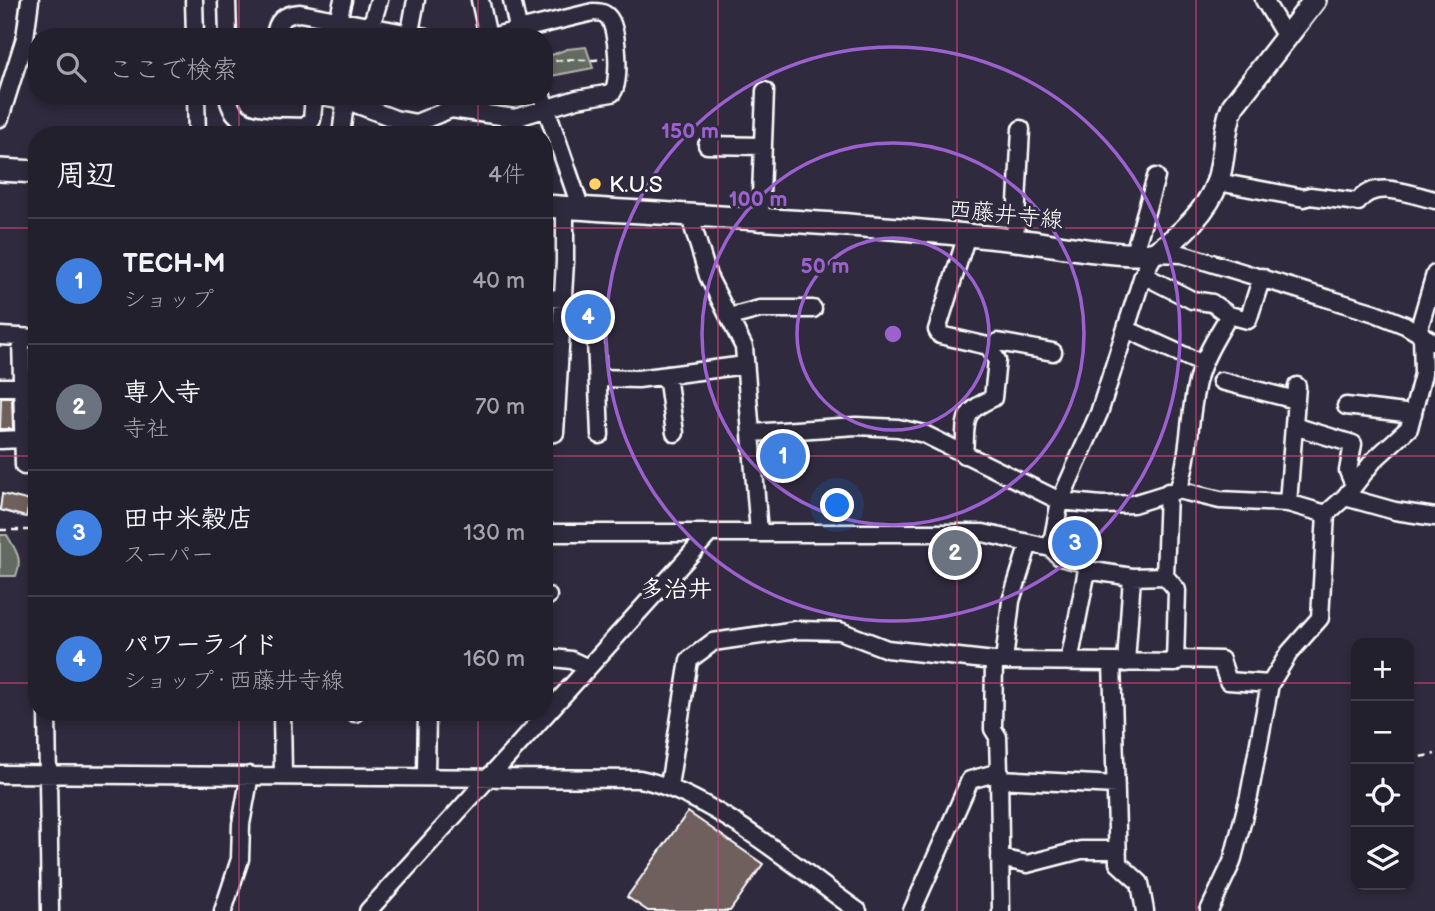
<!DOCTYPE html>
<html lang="ja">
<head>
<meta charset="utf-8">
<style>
  :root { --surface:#23202e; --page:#2f2d3a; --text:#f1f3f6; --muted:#a3a3aa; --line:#403e4a; --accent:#ea580c }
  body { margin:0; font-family:"Balsamiq Sans","Klee One",sans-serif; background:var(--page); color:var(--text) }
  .controls { position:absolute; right:21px; bottom:21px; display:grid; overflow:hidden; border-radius:14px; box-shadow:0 4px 10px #0003 }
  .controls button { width:63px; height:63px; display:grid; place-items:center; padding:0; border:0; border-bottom:2px solid var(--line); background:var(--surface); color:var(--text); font:35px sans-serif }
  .you { position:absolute; left:838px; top:506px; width:24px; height:24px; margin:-18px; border:5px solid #fff; border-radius:50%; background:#1a73e8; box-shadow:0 0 0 10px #1a73e833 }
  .badge { display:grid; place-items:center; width:46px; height:46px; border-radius:50%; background:var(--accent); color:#fff; font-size:23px; font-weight:700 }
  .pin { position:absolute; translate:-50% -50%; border:4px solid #fff; box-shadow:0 2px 7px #0006 }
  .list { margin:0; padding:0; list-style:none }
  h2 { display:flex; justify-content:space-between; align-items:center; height:91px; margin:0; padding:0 28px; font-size:30px }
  h2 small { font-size:23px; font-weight:400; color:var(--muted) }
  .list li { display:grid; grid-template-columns:46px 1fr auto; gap:21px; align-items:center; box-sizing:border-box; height:126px; padding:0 28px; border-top:2px solid var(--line) }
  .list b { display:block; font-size:26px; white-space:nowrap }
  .list p { margin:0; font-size:23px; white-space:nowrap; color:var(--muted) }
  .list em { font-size:23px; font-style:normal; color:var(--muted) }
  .icon { flex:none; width:38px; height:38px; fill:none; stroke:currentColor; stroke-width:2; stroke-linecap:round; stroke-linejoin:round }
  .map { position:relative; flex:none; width:1435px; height:911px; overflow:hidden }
  .search { position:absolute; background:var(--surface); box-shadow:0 4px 10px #0003; left:28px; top:28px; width:525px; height:77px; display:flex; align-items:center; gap:18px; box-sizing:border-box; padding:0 24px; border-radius:28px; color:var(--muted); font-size:26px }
  .panel { position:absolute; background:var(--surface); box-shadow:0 4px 10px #0003; left:28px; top:126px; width:525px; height:595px; border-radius:28px }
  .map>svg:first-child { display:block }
</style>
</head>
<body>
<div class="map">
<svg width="1435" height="911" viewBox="0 0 1435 911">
  <rect width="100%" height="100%" fill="#2f2a3d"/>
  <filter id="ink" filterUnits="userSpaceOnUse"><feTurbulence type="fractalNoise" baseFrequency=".0143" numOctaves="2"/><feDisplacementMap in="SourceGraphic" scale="14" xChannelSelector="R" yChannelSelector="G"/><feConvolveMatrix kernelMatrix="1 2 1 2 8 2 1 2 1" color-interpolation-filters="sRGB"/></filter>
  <g filter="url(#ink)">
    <!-- green -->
    <path fill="#646a5e" stroke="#b2b4ae" stroke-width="2" d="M586 47 593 68 546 77 544 58 567 49Z
      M0 535H7C16 551 23 558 16 576H0Z"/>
    <!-- building -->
    <path fill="#6f605d" stroke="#fff" stroke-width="2" d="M1 397H12L13 429H0Z
      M2 494 30 501 26 517 0 510Z
      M688 812 763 864 730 911H648L627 897Z"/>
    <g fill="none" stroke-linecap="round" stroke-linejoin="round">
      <!-- minor casing -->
      <g stroke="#fff" stroke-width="21">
        <path id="minor" d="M194 0 195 37
          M227 0 228 37
          M480 0 488 37
          M512 0 520 37
          M1264 0 1286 37
          M338 20 343 0
          M410 32 416 0
          M275 37C276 21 284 14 300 13L426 37
          M368 37 379 0
          M196 96 197 135
          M228 96C232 133 277 125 305 127L312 120 314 96
          M321 96 345 100 395 119 416 123 451 109 515 118 577 99 612 93C621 83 618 27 608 17 604 12 598 12 593 12L490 37
          M542 96 581 209
          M0 118 25 38 30 0
          M515 118 522 135
          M341 135 346 96
          M707 145 763 146
          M1218 182 1304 198 1310 196 1358 202C1373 178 1412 195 1435 200
          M690 217 708 276 744 347 759 533
          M760 222 765 91
          M1015 240 1021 129
          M1134 253 1156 177
          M1143 275 1192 300 1212 303 1229 315C1218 335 1204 356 1198 378 1188 416 1191 454 1178 490
          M544 298 563 299
          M1229 315 1248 320 1262 277
          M730 317 760 309H813
          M1126 329 1203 364
          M1418 332 1435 274
          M0 336 37 338
          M21 337 24 466
          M596 341 600 435
          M992 349 998 342 1053 352
          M667 375 675 433
          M598 378 638 379 745 365
          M1221 381 1296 400
          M0 387H22
          M1346 406 1413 414
          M1294 426 1353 444 1348 471 1354 485
          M752 433 856 426 898 428 924 434 1060 501 1102 505 1133 504 1178 490 1220 500 1288 503 1326 514
          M544 434 555 433 565 262V207
          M0 440 23 439
          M964 455C967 421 959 413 993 398L997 360 988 346 940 335 937 330 967 235
          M1345 497 1395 511 1435 517
          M1288 503 1297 386
          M544 533H983L1051 548 1060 501 1099 413 1143 275 1155 253 1182 254 1375 313 1405 325 1435 343
          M1051 548 1060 557 1084 563 1087 570 1069 662
          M1087 570 1132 577
          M544 596H548
          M544 657 571 660 586 667
          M1176 659 1221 660 1228 681 1270 684
          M1004 661 1112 662
          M1126 663 1132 577 1165 576
          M47 712 50 911
          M282 712 283 775
          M355 713V712
          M999 772 1001 911
          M0 774 640 779C712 794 797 868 858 911
          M426 775 427 712
          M999 779 1116 785
          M669 786 689 660 713 642 796 630 840 631 887 649 994 661
          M1000 858 1027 864 1081 850H1118
          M223 911 240 859 241 824 250 775
          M368 911 710 533
          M912 911 970 780 999 772 998 737 993 729 994 661H1004L1011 601 1029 543
          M1145 911 1140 883 1118 863 1112 662 1175 663 1177 590 1165 576 1168 492
          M1209 911 1232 862 1249 796 1270 684 1289 653 1320 618 1326 514 1345 497 1374 460 1409 428 1423 374 1422 334"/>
      </g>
      <!-- major casing -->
      <g stroke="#fff" stroke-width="26">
        <path id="major" d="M0 170 37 172
          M544 206C707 217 871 223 1032 242 1054 245 1144 261 1158 251 1181 236 1208 209 1217 183 1226 158 1222 131 1233 106L1315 0"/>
      </g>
      <!-- path -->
      <path stroke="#fff" stroke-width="2.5" stroke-dasharray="7 5" stroke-linecap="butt" d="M544 65C568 54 582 64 605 58
        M0 530H37
        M1409 759 1435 754"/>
      <!-- minor -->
      <use href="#minor" stroke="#2f2a3d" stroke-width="16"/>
      <!-- major -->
      <use href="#major" stroke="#2f2a3d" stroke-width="21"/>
    </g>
  </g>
  <!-- grid -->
  <path fill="none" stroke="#ce467c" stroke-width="2" stroke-opacity="0.55" d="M239 0V37M478 0V37M718 0V911M957 0V911M1196 0V911M239 96V135M478 96V135M0 228H37M544 228H1435M0 456H37M544 456H1435M0 683H37M544 683H1356M1409 683H1435M239 712V911M478 712V911"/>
  <!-- distance rings -->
  <g fill="none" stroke="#9c61cf" stroke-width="3.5">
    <circle cx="893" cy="334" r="96"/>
    <circle cx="893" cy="334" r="191"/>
    <circle cx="893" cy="334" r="287"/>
  </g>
  <!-- markers -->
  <circle fill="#ffd166" stroke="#2f2a3d" stroke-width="2.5" cx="595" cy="184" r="7"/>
  <g text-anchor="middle" stroke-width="6" stroke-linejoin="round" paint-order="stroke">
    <!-- poi labels -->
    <g font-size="23" fill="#fff" stroke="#2f2a3d" text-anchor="start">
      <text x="609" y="192">K.U.S</text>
    </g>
    <!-- street labels -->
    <g font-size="23" fill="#fff" stroke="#2f2a3d">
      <text transform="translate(1006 214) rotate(6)" y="8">西藤井寺線</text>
    </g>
    <!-- neighbourhood labels -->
    <g font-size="24" font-weight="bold" fill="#fff" stroke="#2f2a3d">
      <text x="676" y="597">多治井</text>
    </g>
  </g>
  <circle cx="893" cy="334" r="10" fill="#9c61cf" stroke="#2f2a3d" stroke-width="3.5"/>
  <g font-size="21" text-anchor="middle" font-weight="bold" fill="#9c61cf" stroke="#2f2a3d" stroke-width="6" stroke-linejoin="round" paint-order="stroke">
    <text x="690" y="138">150 m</text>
    <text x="758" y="206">100 m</text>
    <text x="825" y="273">50 m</text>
  </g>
</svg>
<div class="controls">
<button>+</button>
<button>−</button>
<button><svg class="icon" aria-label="locate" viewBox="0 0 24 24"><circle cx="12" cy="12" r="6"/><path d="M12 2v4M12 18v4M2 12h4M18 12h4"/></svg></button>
<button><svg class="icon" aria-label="layers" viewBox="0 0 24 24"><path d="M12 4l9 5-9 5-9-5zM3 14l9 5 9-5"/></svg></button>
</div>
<div class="you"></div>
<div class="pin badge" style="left:783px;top:456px;background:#3f7fe0">1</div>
<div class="pin badge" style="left:955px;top:553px;background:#6b7280">2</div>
<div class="pin badge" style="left:1075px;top:543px;background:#3f7fe0">3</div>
<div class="pin badge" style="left:588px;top:317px;background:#3f7fe0">4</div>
<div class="search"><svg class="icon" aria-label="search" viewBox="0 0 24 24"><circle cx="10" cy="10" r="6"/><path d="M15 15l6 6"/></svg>ここで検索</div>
<section class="panel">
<h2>周辺<small>4件</small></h2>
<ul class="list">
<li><span class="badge" style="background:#3f7fe0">1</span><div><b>TECH-M</b><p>ショップ</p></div><em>40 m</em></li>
<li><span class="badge" style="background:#6b7280">2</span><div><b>専入寺</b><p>寺社</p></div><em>70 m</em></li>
<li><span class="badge" style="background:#3f7fe0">3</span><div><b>田中米穀店</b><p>スーパー</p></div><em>130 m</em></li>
<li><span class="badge" style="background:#3f7fe0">4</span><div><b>パワーライド</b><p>ショップ · 西藤井寺線</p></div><em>160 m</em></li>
</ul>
</section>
</div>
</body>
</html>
